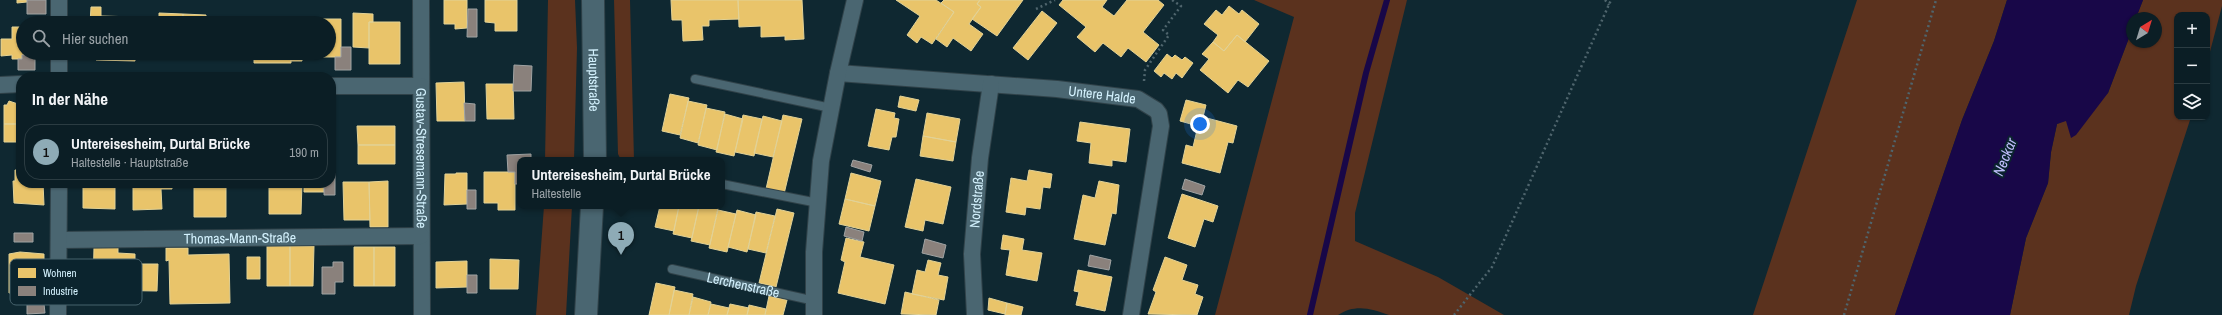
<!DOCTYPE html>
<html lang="de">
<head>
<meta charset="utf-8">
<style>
  :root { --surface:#0b1e25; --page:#192b32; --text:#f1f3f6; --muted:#9aa2a7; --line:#2b3c42; --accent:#8eabb6 }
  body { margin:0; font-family:"Archivo Narrow",sans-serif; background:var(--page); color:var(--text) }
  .controls { position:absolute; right:12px; top:12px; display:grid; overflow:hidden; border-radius:8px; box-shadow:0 1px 3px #0004 }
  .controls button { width:36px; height:36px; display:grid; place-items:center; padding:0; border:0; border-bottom:1px solid var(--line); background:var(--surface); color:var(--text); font:20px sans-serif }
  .compass { position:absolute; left:2126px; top:12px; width:36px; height:36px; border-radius:50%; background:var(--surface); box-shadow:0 1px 3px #0004; rotate:38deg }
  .you { position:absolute; left:1200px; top:124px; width:14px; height:14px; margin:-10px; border:3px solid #fff; border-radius:50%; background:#1a73e8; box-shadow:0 0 0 6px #1a73e833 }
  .badge { display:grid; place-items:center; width:26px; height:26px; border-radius:50%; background:var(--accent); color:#111; font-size:13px; font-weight:700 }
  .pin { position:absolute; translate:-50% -33px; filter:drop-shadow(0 1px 2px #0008) }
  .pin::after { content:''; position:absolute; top:21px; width:14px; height:12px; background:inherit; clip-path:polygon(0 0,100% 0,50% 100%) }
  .popup { position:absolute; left:517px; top:157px; width:208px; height:52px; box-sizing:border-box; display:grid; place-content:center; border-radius:8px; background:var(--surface); filter:drop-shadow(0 1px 3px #0005); font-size:13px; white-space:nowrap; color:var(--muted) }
  .popup b { font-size:15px; color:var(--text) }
  .popup::after { content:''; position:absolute; left:50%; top:100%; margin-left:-8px; border:8px solid transparent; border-top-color:var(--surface) }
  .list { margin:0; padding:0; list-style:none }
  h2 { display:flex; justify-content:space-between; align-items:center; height:52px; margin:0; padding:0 16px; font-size:17px }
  h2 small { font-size:13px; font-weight:400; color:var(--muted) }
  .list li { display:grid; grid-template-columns:26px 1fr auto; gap:12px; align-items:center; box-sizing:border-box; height:56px; margin:0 8px 8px; padding:0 8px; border:1px solid var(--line); border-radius:16px }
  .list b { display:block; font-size:15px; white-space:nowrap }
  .list p { margin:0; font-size:13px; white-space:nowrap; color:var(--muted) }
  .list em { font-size:13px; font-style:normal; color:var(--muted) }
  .icon { flex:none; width:22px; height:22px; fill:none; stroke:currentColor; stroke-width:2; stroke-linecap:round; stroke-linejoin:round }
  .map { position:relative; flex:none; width:2222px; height:315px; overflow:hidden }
  .search { position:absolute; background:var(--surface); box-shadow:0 1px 3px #0004; left:16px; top:16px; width:320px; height:44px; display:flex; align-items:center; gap:10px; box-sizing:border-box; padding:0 14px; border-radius:22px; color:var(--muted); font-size:15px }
  .panel { position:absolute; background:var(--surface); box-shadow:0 1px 3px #0004; left:16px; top:72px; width:320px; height:116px; border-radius:16px }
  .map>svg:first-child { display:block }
</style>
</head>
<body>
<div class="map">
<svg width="2222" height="315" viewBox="0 0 2222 315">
  <rect width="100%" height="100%" fill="#0f2831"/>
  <!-- green -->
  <path fill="#5b321e" d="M548 0H575L577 48 574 160H545Z
    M614 0H630L634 160H621L618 154Z
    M1254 0H1407L1355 213V241L1438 277 1504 315H1389C1371 308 1354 304 1338 315H1215L1294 17Z
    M1857 0H2007L1994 41 1962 120 1895 315H1753Z
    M2143 0H2222V6L2207 63V15H2177V117H2191L2136 286 2129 315H2010L2026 238 2048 183 2051 152 2057 124 2066 120 2108 93 2132 30V42H2156V18H2136Z
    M544 206H572L566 315H536Z"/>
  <!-- water -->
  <path fill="#180748" d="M2007 0H2143L2136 18H2132V30L2108 93 2076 135 2071 138 2066 121 2057 124 2051 152 2048 183 2026 238 2010 315H1895L1962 120 1994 41Z"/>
  <!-- homes -->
  <path fill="#e9c46a" stroke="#e2d296" d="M17 0H27V2L17 3Z
    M444 0H467V28L455 29V24H444Z
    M485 0H517V31H495V23L485 22Z
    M671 0H738L739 19 709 20V26H702L703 40 683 41 682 20H672Z
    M738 0H802L804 39 785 40V36L761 37V26L739 27Z
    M896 0H936L954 12 932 44 921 37 917 43 907 35 920 16Z
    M944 0H980L977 4 981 7 969 24 983 34 971 51 953 38 947 47 936 39 954 12 941 3Z
    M980 0H1023L997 36 972 19 981 7 977 4Z
    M1063 0H1107L1102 7 1114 16 1127 0H1158L1164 5 1143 32 1159 45 1146 62 1128 48 1121 57 1103 43 1095 52 1077 37 1086 27 1059 5Z
    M1229 6 1239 14 1242 10 1259 24 1245 42 1237 35 1224 51 1213 42 1218 35 1204 24 1216 10 1222 15Z
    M91 7H101V16L136 17V23H90Z
    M1042 11 1057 23 1028 60 1013 48Z
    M159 13 183 14V23H159Z
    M353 13 373 14V22H369V48L353 47Z
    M183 14 206 15V23H183Z
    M207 18H230V23H206Z
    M254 19H290V23H254Z
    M312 19H341V57H312V53H329V23H312Z
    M369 22H400V64H369Z
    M12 27H23V53H41V55H22V59H12V55L1 56V39H12Z
    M1237 35 1269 61 1248 87 1238 80 1228 93 1200 70 1209 59 1202 54 1213 42 1224 51Z
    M96 53H135V61L96 60Z
    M254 53H291V63H254Z
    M291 53H302V61H291Z
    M1167 54 1172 58 1175 55 1182 60 1185 57 1193 63 1182 78 1176 73 1172 79 1164 73 1161 77 1154 71Z
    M464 82 465 121H437L436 83Z
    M486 84H513L514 119H487Z
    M670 94 689 98 680 135 662 131Z
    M900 96 919 100 916 111 898 107Z
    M1186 100 1206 105 1203 117 1237 126 1233 143 1228 142 1220 173 1182 163 1186 145 1193 147 1198 126 1180 121Z
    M9 101 21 105V124H4V105H7Z
    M688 101 707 105 698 143 680 138Z
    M706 108 725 112 717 150 698 145Z
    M876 109 895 113 894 118 899 119 896 137H892L889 150 868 146Z
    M927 113 960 119 956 142 923 136Z
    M725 114 743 119 734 156 716 152Z
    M743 115 762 119 754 156 735 152Z
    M783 115 802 119 784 194 766 189Z
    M763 116 782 121 773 157 754 153Z
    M1080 122 1130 129 1126 162 1112 160V166L1089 163 1091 143 1077 141Z
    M4 124H21V142H4Z
    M357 126H395V145H358Z
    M923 136 956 142 953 161 920 156Z
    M358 145H395V164H358Z
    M15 170H21V183H43L44 205 14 203 13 181H15Z
    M1029 170 1052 174 1050 188 1043 187 1040 209 1026 207 1025 215 1006 212 1011 178 1027 181Z
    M484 172H515V210H498V203H484Z
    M456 173H467V204L444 205 445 174H456Z
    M851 173 881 181 875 206 845 199Z
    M916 179 951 187 943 224 925 220 923 231 905 227Z
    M388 181V227H370L369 182Z
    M1099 181 1119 185 1116 214 1112 213 1105 245 1074 239 1083 195 1095 198Z
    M343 182H369L370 220H344Z
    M83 183H115V209L83 208Z
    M133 183H172V189H161L162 209 133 210Z
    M194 183H226V217H194Z
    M269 183H302L301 214H269Z
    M304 183H324V192H304Z
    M1182 194 1218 206 1213 222 1204 219 1195 247 1168 238Z
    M845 199 875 206 869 231 839 224Z
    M660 206H679L674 231 655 227Z
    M679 206H699L692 238 673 234Z
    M699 206 718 208 710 245 691 241Z
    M777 209 794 213 776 287 759 283Z
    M718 210 736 214 727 252 709 248Z
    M737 210 756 215 747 252 728 247Z
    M756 212 775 216 766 253 748 249Z
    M1003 235 1024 239 1022 250 1042 253 1037 281 1006 275 1010 250 1001 249Z
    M846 238 864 242 860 257 894 265 885 304 838 293 845 262 841 260Z
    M267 246H290V286H267Z
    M290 246H314L313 286H290Z
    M94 247H118V253L135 254V264H158L157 291 93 290Z
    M354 247H374V286H354Z
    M374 247H395V286H374Z
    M166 248H188V255L229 254 230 303 170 304 169 260 166 261Z
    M20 252 44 254V273H9V254Z
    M247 257H260V279H247Z
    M1165 257 1187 265 1182 280 1198 285 1195 294 1203 297 1197 315 1148 314 1156 292 1153 290Z
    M490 259 519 260 518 289H490Z
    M928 260 941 263 938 275 948 277 944 300 912 294 917 270 925 272Z
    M467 261V287L436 288V262Z
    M1078 270 1112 277 1105 311 1076 305 1079 292 1074 291Z
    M9 273H44V293H9Z
    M656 283 675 287 669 315H649Z
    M674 290 693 294 689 315H669Z
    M905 292 939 300 936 315 901 314Z
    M769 296 787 300 783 315H765Z
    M693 297 711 302 708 315H689Z
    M989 298 1007 303 1005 314 988 310Z
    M1007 303 1023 307 1021 315H1005Z
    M711 304 729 308 727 315H708Z
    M730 304 749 308 747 315H727Z
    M749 305 766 309 765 315H747Z"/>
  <!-- industry -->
  <path fill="#8a817c" stroke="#a0a3a3" d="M27 0H46V14H27Z
    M468 9H477V37H467Z
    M341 47H351V70H335V57H341Z
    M22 55H35V70H18V59H22Z
    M514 65 532 66 531 91H513Z
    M464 103 475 104V121H465Z
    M531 154V160H520V184H515V172H508L507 155Z
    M853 160 872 165 870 172 851 166Z
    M331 173H335V195H324V183H331Z
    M1185 179 1205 186 1202 195 1182 189Z
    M467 190H476V209H467Z
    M846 227 864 232 862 241 844 236Z
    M14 233H33V242H14Z
    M925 239 946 245 943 258 922 253Z
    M1090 255 1111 260 1109 270 1088 266Z
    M333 262H343V282H335V294H322V267H333Z
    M467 275H477V293H467Z
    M27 304H44L45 313 27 314Z"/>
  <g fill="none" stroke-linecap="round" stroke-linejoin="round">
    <!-- stream -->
    <path stroke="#180748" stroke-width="6" d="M1310 315 1366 73 1387 0"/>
    <!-- service casing -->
    <g stroke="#304249" stroke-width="10">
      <g id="service">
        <path d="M695 79 831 108"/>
        <path d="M722 184 818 203"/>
        <path id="s1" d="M672 269 815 301"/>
      </g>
    </g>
    <!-- minor casing -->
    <g stroke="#304249" stroke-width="18">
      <g id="minor">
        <path id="s2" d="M421 0 422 315"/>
        <path d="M59 23V0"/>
        <path id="s3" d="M838 73 1057 89 1138 99 1156 110 1159 114 1161 126 1131 315"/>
        <path d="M59 77V53"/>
        <path d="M0 85 21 84"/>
        <path d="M331 86H421"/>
        <path id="s4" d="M59 240 421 236"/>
        <path d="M58 315 59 183"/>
        <path d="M814 315V252L821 161 838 73 855 0"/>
        <path id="s5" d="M975 315 972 254 980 158 991 84"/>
      </g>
    </g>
    <!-- secondary casing -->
    <g stroke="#304249" stroke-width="24">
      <g id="secondary">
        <path id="s6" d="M593 0 595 160"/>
        <path d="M586 315 592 206"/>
      </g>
    </g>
    <!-- path -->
    <path stroke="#4f656d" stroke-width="2.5" stroke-dasharray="2 3" stroke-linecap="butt" d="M1605 0 1609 5
      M1036 9 1055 0
      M1144 81 1145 70 1169 35 1163 30 1181 6 1172 0
      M1454 315 1492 267 1611 0
      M1844 315 1936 0"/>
    <!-- service -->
    <use href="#service" stroke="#4a6671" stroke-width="8"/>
    <!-- minor -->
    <use href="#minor" stroke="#4a6671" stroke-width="16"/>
    <!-- secondary -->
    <use href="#secondary" stroke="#4a6671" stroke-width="22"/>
  </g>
  <g text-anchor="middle" stroke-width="4" stroke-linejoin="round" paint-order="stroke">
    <!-- street labels -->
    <g font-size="14" fill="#d3f1fd" stroke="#0b242e">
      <text dy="5" stroke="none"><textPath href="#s6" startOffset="80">Hauptstraße</textPath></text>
      <text dy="5" stroke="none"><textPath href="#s3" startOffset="265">Untere Halde</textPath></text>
      <text dy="5" stroke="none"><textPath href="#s2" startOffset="158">Gustav-Stresemann-Straße</textPath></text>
      <text dy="5" stroke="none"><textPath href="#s5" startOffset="116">Nordstraße</textPath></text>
      <text dy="5" stroke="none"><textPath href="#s4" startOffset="181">Thomas-Mann-Straße</textPath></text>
      <text dy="5" stroke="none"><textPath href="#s1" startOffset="73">Lerchenstraße</textPath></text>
    </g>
    <!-- water labels -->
    <g font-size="15" font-style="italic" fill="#c0befc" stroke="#0b242e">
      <text transform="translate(2005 157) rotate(-68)" y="5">Neckar</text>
    </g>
  </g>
  <!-- legend -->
  <rect x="10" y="259" width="132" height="46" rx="6" fill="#0b242e" stroke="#47626c" stroke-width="1"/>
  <rect x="18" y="268" width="18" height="10" fill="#e9c46a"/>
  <rect x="18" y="286" width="18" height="10" fill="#8a817c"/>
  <g font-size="11" fill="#d3f1fd">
    <text x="43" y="277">Wohnen</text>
    <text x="43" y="295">Industrie</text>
  </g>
</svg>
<div class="controls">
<button>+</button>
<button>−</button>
<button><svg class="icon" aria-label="layers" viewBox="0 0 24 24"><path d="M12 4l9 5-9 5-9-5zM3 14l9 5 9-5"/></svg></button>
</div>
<svg class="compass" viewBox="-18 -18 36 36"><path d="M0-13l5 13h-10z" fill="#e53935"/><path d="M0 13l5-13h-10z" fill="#9aa2a7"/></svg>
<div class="you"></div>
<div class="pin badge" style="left:621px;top:255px">1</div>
<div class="popup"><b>Untereisesheim, Durtal Brücke</b>Haltestelle</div>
<div class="search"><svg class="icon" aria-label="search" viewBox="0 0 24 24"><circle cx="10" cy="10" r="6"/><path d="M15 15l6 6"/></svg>Hier suchen</div>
<section class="panel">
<h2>In der Nähe<small></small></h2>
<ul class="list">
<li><span class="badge">1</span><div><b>Untereisesheim, Durtal Brücke</b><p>Haltestelle · Hauptstraße</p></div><em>190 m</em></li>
</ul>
</section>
</div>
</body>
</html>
